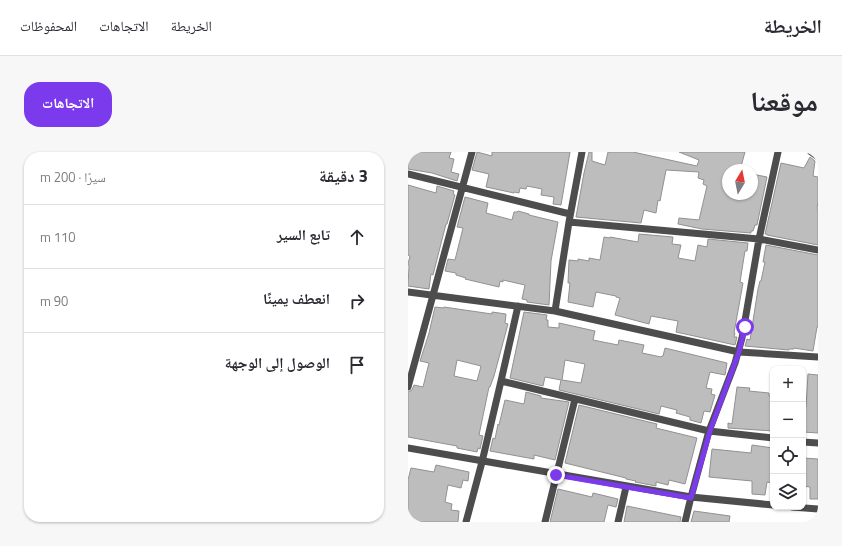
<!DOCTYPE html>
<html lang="ar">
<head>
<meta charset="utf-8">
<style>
  :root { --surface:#fff; --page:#f7f7f7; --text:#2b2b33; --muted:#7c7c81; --line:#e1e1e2; --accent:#7c3aed }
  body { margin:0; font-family:"Titillium Web","Noto Naskh Arabic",sans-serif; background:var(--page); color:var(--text); direction:rtl }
  .controls { position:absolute; right:12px; bottom:12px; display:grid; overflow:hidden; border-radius:8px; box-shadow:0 1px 3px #0004 }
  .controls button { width:36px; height:36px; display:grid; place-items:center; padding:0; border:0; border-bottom:1px solid var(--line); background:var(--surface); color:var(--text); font:20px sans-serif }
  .compass { position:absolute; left:314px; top:12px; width:36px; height:36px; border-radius:50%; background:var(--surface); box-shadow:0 1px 3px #0004; rotate:10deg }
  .stop { position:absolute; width:12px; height:12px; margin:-9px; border:3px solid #7c3aed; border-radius:50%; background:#fff }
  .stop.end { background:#7c3aed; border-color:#fff; box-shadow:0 1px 4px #0008 }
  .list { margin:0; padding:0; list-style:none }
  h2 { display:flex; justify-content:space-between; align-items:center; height:52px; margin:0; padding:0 16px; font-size:17px }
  h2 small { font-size:13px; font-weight:400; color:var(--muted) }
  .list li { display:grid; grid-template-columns:26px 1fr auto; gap:12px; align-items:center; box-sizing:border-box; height:64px; padding:0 16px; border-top:1px solid var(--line) }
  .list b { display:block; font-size:15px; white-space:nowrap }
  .list em { font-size:13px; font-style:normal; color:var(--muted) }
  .icon { flex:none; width:22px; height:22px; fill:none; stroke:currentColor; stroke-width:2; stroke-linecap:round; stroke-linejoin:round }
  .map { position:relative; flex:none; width:410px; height:370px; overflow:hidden; direction:ltr; border-radius:16px }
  header { display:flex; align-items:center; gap:24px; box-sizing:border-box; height:56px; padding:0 20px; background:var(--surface); border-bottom:1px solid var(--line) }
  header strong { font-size:19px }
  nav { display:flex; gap:22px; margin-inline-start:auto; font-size:14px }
  .intro { display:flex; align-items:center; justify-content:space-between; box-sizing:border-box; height:96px; padding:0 24px }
  h1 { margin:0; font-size:28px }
  .button { padding:10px 18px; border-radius:16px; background:var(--accent); color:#fff; font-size:14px; font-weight:700 }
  main { display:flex; gap:24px; padding:0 24px }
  aside { flex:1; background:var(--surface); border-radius:16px; box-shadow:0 1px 3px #0004 }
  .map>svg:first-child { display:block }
</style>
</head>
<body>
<header>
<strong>الخريطة</strong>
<nav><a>الخريطة</a><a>الاتجاهات</a><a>المحفوظات</a></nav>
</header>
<div class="intro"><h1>موقعنا</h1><a class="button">الاتجاهات</a></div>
<main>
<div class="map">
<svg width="410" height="370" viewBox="0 0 410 370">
  <rect width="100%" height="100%" fill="#fff"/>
  <!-- building -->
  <path fill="#bdbdbd" stroke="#919191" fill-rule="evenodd" d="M0 0H43L41 6 46 7 43 20 51 22 49 29 24 21 0 17Z
    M69 0 84 4V0H162L153 53 145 52 146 45 133 43 134 37 119 34 118 37 112 36 111 41 106 40V41L78 35 81 22 64 18Z
    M181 0H184V9L197 13 200 0H225L289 14 291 8 271 0H337L332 18H320V42H344V22L359 25 349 73H347L345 79H343V81L294 77 270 72 271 66 291 68 299 34 295 32 296 28 290 26 291 20 258 18 252 49 250 48 248 61 236 58 233 71 168 65 176 21Z
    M402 5 407 9 405 24 410 25V49L409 57 410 58V93L359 83V82H357L373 11 396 16Z
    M0 33 28 41 29 34 46 39 45 42 47 43 39 72H38L25 123 23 122 21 137 0 134 1 114 0 112 2 104 0 103Z
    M57 45 80 51 78 61 104 68 106 60H109L110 59 121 62V63L150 70 143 109 141 153 119 150V148L114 147 117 133 95 128V130L92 129 91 135 57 127 58 126 48 123V121L37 119 40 107 47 108 55 76 49 75Z
    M231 82 265 85 264 92 273 93 270 106 287 109 290 93 299 95 300 87 340 91 339 99H337L336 105 332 130 335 131 326 181H327L326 185H329L327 193 268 180 270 169 243 164 241 172 207 163 212 146 208 145V144L188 140 185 155 160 150 162 131H160L161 108 170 109V107L181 109V106L192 108 196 85 202 86V85L230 90Z
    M358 93 410 103V175H409L405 199 386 196V197H381V198L337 194 339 187 342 188 350 137 352 129H353L357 110H355Z
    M27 155 36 156V155L84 162V160L98 162 97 171 100 172 86 224 82 235H81L71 283 75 284 72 297 70 296 69 300 49 296V294L0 285V240L4 238 6 233 15 235 21 211 12 209 21 181ZM49 208 73 214 69 229 46 224Z
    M116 160 139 163 138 168H140V175L151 176V171L187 179 185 188 210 193 211 188 236 193 234 201 253 205 254 204H255L257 196 319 211 317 223 302 220 298 236 304 237 303 242 307 243 302 260 296 259 293 271 282 268V265L268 261 269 258 253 254 251 262 151 238 153 228 137 225 135 234 102 226ZM157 208 177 212 173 231 154 228Z
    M400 222 410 223V281L395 280V255H398Z
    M329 235 342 236 341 239 361 241V244H365V279L320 276V271L324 272Z
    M118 240 133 244V246L161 250 147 308 126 303V307L82 299 85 286 87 287 90 272 91 273 97 248 116 252Z
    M171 253 249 272 248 276 289 286 277 332 261 328 260 333 248 330V334L227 330 228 329 218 327V326L157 311Z
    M344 293 365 296V331L359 330 357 343 344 342V329L301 325 304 297 343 301Z
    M395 306 410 307V347H402V335L395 334Z
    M28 313 61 320 60 329 55 328 53 336 40 333 37 350 44 352 43 358 51 359 50 370H0V328L3 316 26 320Z
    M150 337 184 345 185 341 210 347 208 355 200 353 196 370H142Z
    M219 354 273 365 272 370H216Z
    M286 359 322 364 321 370H283Z"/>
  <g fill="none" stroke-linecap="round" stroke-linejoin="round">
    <!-- minor -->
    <path stroke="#4d4d4d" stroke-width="7" d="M403 0 410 5
      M0 22 162 62
      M161 70 351 87 410 98
      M0 140 147 159 331 200 410 205
      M147 159 161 70 174 0
      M93 229 110 154
      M0 235 64 0
      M395 290 410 291
      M0 296 283 345 365 353
      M384 355 410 357
      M58 370 74 310 93 229 301 279 365 286
      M137 370 167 247
      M210 370 218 335
      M277 370 283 345 301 279 327 211 334 186 351 87 370 0"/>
  </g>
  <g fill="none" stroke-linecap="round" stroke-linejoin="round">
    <!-- route -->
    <path stroke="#7c3aed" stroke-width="5" d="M148 323 283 346 302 279 331 200 337 175"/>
  </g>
</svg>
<div class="controls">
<button>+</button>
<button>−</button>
<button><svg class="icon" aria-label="locate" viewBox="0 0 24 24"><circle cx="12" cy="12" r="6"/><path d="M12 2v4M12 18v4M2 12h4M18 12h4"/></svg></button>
<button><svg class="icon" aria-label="layers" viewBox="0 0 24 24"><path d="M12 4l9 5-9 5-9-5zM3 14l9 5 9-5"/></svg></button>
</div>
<svg class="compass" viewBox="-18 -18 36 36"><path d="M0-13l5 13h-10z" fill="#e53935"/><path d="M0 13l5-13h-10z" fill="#7c7c81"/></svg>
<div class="stop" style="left:337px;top:175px"></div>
<div class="stop end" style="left:148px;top:323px"></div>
</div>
<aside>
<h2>3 دقيقة<small>سيرًا · 200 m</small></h2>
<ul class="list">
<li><svg class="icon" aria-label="ahead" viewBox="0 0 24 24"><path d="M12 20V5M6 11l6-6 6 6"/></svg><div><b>تابع السير</b></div><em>110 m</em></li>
<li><svg class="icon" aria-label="right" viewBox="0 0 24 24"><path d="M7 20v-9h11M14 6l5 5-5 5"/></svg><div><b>انعطف يمينًا</b></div><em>90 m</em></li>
<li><svg class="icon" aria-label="arrive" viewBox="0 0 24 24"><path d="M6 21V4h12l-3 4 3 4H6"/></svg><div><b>الوصول إلى الوجهة</b></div></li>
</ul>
</aside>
</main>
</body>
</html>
